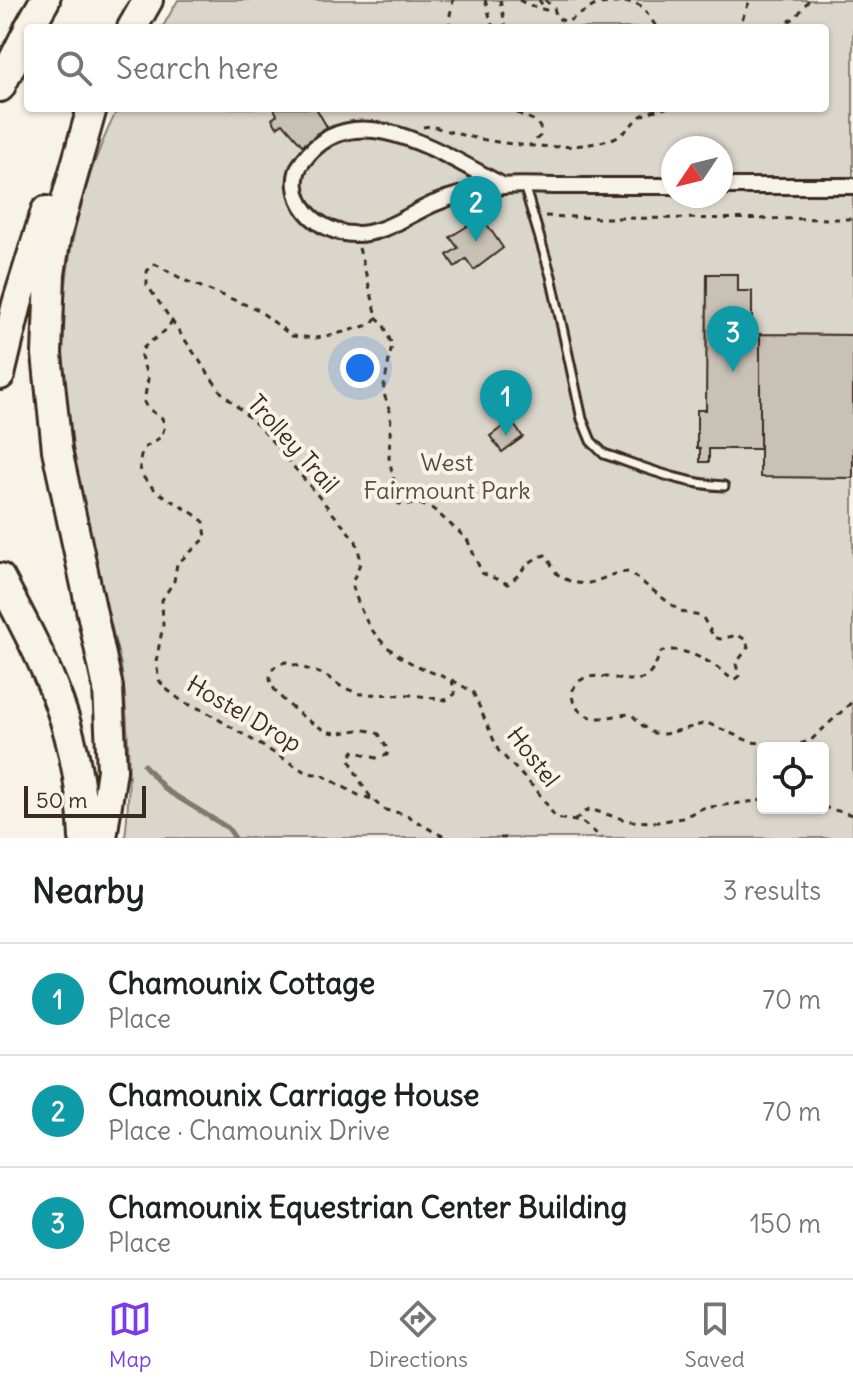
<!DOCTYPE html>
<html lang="en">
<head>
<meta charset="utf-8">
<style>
  :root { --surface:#fff; --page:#f6f6f6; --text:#202124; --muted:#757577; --line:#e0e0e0; --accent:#7c3aed }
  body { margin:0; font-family:Delius,sans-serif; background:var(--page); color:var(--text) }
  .controls { position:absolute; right:24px; bottom:24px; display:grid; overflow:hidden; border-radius:8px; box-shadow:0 2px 6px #0004 }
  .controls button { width:72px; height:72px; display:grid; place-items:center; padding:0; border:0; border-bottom:2px solid var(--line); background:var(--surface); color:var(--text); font:40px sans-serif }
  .compass { position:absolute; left:661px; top:136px; width:72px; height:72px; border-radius:50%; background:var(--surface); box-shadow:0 2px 6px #0004; rotate:235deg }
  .scale { position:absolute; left:24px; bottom:20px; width:122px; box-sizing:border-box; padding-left:8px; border:4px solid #3b2a1e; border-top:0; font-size:22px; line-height:28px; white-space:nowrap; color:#3b2a1e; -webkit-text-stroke:6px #f7f3e8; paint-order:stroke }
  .you { position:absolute; left:360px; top:368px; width:28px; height:28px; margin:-20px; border:6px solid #fff; border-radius:50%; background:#1a73e8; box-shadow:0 0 0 12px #1a73e833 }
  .badge { display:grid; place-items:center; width:52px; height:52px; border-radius:50%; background:var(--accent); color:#fff; font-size:26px; font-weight:700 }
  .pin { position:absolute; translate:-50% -66px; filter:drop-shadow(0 2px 4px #0008) }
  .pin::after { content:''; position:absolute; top:42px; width:28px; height:24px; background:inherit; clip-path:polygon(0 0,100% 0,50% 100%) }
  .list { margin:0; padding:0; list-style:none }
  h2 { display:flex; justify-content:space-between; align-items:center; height:104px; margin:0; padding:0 32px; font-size:34px }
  h2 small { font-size:26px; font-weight:400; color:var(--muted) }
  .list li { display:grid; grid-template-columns:52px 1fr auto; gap:24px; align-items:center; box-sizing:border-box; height:112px; padding:0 32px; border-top:2px solid var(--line) }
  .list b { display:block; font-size:30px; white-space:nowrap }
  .list p { margin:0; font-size:26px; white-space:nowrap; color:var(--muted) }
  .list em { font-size:26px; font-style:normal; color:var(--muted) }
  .icon { flex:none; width:44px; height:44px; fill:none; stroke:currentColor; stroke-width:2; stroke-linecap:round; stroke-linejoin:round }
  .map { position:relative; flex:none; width:853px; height:838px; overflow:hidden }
  .search { position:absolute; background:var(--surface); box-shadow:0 2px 6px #0004; left:24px; right:24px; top:24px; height:88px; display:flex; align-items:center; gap:20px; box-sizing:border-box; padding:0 28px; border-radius:8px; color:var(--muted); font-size:30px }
  .sheet { height:440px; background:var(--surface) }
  nav { display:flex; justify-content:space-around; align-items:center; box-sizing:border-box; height:112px; border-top:2px solid var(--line); background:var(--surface); font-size:22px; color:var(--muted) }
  nav a { display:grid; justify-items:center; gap:4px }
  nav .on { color:var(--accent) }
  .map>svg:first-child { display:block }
</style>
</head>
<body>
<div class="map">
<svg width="853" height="838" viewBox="0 0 853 838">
  <rect width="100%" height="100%" fill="#f7f3e8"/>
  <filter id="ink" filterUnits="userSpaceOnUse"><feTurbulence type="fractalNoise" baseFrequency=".0125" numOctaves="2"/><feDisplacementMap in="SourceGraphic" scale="16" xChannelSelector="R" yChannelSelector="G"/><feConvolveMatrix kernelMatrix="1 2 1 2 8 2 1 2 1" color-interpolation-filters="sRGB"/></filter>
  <g filter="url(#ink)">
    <!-- green -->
    <path fill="#dbd6cb" stroke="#8b8074" stroke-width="2" fill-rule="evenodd" d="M178 0H853V838H125C132 779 129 724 121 665 104 593 81 519 70 446 53 327 64 216 118 108H825V28H162ZM673 148H721V196H673ZM763 748H823V808H763Z"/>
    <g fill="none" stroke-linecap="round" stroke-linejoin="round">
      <!-- stream -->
      <path stroke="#84786c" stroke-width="5" d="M144 765 166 790 228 828 235 838"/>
    </g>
    <!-- building -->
    <path fill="#c8c1b6" stroke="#3b2a1e" stroke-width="2" d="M274 108H316L327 127 316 134 318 136 302 145 283 123 277 127 272 119 277 115Z
      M482 217 503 248 474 270 466 259 455 267 447 255 458 248 450 237Z
      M707 274H738V291H752V334H760V449H709V462H700V448H697V410H706Z
      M760 334 853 335V478L760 477Z
      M511 421 523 437 502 452 490 436Z"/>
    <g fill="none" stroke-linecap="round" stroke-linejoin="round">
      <!-- service casing -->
      <g stroke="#3b2a1e" stroke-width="13">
        <path id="service" d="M524 185 551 276 582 419 591 441 604 454C643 467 682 484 724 486"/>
      </g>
      <!-- minor casing -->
      <g stroke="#3b2a1e" stroke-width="20">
        <path id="minor" d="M504 186C446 157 355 90 303 161 291 176 295 197 306 211 317 225 337 234 354 234 383 235 408 215 433 204 454 195 480 189 503 186 521 184 540 186 558 186 596 186 635 186 673 186
          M721 186H853"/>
      </g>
      <!-- motorway casing -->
      <g stroke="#3b2a1e" stroke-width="34">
        <path id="motorway" d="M29 28 45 0
          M132 28 148 0
          M0 87 28 31
          M92 108 56 236 50 274 47 354 57 450 108 688 112 770 102 838
          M0 375 17 304 46 211
          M0 578C49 671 80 730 84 838"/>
      </g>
      <!-- path -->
      <path stroke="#3b2a1e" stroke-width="3" stroke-dasharray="6 6" stroke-linecap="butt" d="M485 0 493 28
        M500 0 506 28
        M519 0 530 6 546 10 539 0
        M545 0 554 8 557 18 567 22 597 4 633 2 643 7 657 28
        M450 28 449 20 453 0
        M734 28 741 22 750 0
        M778 28 796 17 809 0
        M506 108 533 120 540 127V136L529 146
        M423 127 432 126C479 143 566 156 614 138 625 134 629 127 637 119 645 112 656 110 666 108
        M545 216 602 218 853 219
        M359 248 376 312 375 319 372 324 344 332 316 338 292 336 257 309 186 281 155 264 147 271V285L221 392 262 429 356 541 361 561 352 583C368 645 398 660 452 680L455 694 446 700 414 695 360 694 342 687 325 675 286 662C277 664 270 668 270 679 271 695 315 728 330 732 349 736 357 724 379 734L388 750 387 755 376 758 354 751 349 758C356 774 369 802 386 810 394 813 403 812 410 817 424 825 434 834 450 838
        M376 317 383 323 392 345 383 391 391 414 389 458 399 504H420L433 509 467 539 482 573 508 584C522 574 526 560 545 555 552 561 552 571 560 576 591 595 602 572 629 572L677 609 688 614 702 616 714 637 720 639 738 635 746 640 748 647 736 664 739 676 734 680C728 677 724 672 718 668 704 658 677 645 661 652 656 661 655 672 644 678 625 687 584 662 573 690 571 695 573 704 577 708 592 726 613 714 631 714L647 730 654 733 665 734 707 723 751 742 792 746 810 741 853 701
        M172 320C166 336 148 339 140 353L148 379 144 402 147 408 162 418 165 426 161 437 144 448C124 488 181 500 204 522L206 538 177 564 174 581 162 600 163 625 156 662 159 680 165 688 183 702 203 710 307 773 322 775 358 795 372 799
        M452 680 473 692 498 750 538 792 556 818 582 822 602 838
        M823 807 853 815
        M575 820 589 809 629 821 658 822 682 818 703 808 763 800
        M500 838H512"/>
      <!-- service -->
      <use href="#service" stroke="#f7f3e8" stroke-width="7"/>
      <!-- minor -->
      <use href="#minor" stroke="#f7f3e8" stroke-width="14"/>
      <!-- motorway -->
      <use href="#motorway" stroke="#f7f3e8" stroke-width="28"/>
    </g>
  </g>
  <g text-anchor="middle" stroke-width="8" stroke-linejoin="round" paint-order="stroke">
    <!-- street labels -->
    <g font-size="24" fill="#3b2a1e" stroke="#f7f3e8">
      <text transform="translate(293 444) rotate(48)" y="8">Trolley Trail</text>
      <text transform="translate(244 714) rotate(30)" y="8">Hostel Drop</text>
      <text transform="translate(533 757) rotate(52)" y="8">Hostel</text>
    </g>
    <!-- park labels -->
    <g font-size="24" fill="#5b4c41" stroke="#f7f3e8">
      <text x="447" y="471">West<tspan x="447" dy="28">Fairmount Park</tspan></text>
    </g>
  </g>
</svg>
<div class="controls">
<button><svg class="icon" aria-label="locate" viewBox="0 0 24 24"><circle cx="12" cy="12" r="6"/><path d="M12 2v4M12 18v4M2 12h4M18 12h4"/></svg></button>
</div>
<svg class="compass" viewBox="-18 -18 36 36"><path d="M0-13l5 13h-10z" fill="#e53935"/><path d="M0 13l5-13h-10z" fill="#757577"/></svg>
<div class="scale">50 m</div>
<div class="you"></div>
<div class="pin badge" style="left:506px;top:436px;background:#0f9aa8">1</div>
<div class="pin badge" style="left:476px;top:242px;background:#0f9aa8">2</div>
<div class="pin badge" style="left:733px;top:372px;background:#0f9aa8">3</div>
<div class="search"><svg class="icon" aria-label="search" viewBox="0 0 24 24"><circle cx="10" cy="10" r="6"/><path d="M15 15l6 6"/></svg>Search here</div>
</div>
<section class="sheet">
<h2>Nearby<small>3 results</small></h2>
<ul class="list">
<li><span class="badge" style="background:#0f9aa8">1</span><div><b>Chamounix Cottage</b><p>Place</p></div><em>70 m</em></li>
<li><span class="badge" style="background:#0f9aa8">2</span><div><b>Chamounix Carriage House</b><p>Place · Chamounix Drive</p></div><em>70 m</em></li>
<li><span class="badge" style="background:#0f9aa8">3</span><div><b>Chamounix Equestrian Center Building</b><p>Place</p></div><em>150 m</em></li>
</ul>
</section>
<nav>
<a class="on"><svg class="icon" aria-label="map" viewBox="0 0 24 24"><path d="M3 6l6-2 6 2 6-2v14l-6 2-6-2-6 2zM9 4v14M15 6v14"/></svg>Map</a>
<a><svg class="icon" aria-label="directions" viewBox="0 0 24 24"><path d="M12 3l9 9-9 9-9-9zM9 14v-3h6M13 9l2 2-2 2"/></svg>Directions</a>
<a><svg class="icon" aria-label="saved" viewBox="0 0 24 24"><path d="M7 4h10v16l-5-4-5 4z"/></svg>Saved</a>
</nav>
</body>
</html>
